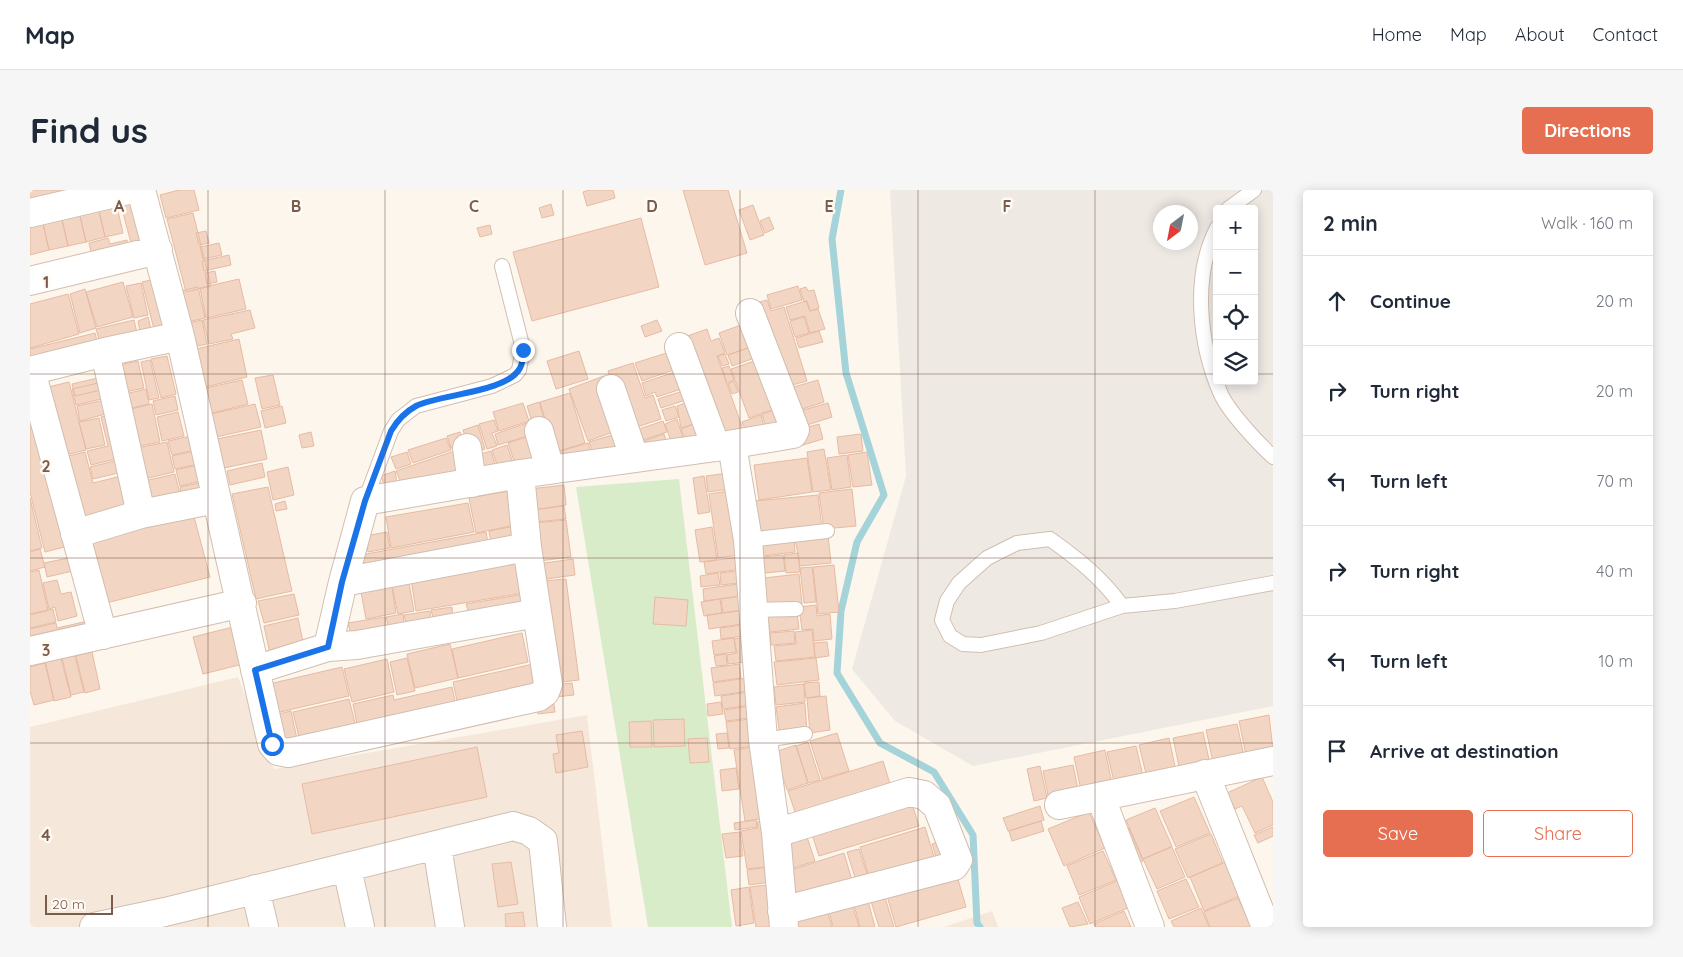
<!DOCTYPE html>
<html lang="en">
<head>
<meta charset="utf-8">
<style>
  :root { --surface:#fff; --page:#f6f6f7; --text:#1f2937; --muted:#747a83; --line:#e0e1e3; --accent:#e76f51 }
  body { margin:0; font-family:Quicksand,sans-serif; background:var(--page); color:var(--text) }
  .controls { position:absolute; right:15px; top:15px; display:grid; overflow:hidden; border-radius:5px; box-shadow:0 2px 12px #0003 }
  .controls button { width:45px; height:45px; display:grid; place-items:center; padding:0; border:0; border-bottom:1px solid var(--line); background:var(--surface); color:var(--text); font:25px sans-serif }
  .compass { position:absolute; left:1123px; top:15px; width:45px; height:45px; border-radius:50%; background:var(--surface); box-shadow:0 2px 12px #0003; rotate:212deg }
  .scale { position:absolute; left:15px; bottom:12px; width:68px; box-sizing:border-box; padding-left:5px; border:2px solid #7a5c4d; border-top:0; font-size:14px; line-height:18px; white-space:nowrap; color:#7a5c4d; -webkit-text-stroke:4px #fffaf3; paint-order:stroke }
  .stop { position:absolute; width:15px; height:15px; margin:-11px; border:4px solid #1a73e8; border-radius:50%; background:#fff }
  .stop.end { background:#1a73e8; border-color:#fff; box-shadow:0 1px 5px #0008 }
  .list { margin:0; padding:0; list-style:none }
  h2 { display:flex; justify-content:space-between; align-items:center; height:65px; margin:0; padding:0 20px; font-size:21px }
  h2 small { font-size:16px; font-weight:400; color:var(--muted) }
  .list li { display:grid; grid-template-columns:32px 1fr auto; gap:15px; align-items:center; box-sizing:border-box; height:90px; padding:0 20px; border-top:1px solid var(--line) }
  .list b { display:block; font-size:19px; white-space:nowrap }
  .list em { font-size:16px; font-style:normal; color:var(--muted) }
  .actions { display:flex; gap:10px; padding:15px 20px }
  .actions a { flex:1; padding:11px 0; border:1px solid var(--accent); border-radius:5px; text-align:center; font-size:18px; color:var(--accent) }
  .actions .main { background:var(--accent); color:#fff }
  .icon { flex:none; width:28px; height:28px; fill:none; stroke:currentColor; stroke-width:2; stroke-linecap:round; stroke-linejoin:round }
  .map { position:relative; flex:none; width:1243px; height:737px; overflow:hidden; border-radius:5px }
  header { display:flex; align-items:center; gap:30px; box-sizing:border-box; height:70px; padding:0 25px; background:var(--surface); border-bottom:1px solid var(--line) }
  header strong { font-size:24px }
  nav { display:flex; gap:28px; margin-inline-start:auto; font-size:18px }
  .intro { display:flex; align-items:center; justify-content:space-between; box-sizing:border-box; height:120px; padding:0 30px }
  h1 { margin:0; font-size:35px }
  .button { padding:12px 22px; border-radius:5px; background:var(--accent); color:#fff; font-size:18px; font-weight:700 }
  main { display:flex; gap:30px; padding:0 30px }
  aside { flex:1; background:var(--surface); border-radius:5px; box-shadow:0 2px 12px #0003 }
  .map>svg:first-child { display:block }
</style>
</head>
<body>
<header>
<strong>Map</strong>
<nav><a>Home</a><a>Map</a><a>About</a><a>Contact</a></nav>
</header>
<div class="intro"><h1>Find us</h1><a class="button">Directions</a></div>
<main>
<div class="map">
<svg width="1243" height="737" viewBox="0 0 1243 737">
  <rect width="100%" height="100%" fill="#fdf6ec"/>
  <!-- residential -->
  <path fill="#f5e8da" d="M208 487 244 579 557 525 582 737H0V537Z
    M962 721 968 737H914Z"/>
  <!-- industrial -->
  <path fill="#efe9e4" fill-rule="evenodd" d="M860 0H1243V516L943 576 865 531 822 479 876 286ZM1187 19H1224V191H1187ZM1130 22H1160V52H1130Z"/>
  <!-- green -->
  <path fill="#d8ecc9" d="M649 289 702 737H618L546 297Z"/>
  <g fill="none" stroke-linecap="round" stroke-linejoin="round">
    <!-- stream -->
    <path stroke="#a5d3da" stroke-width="7" d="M811 0 802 49 816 183 854 305 827 352 811 421 807 483 850 553 904 582 943 645 947 733 950 737"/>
  </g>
  <!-- building -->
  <path fill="#f3d5c3" stroke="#e6bba3" d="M0 0H84L0 20Z
    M149 0H164L169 20 136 28 130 5Z
    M559 0H583L585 8 557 16 553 2Z
    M653 0H698L717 63 675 75Z
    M109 3 124 59 104 64 89 8Z
    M85 8 93 43 75 47 67 12Z
    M67 12 75 47 56 52 48 17Z
    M521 14 524 25 512 28 509 18Z
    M723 15 734 45 720 50 709 20Z
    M48 17 56 52 38 56 30 21Z
    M30 21 38 56 19 60 11 25Z
    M163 23 181 96 156 102 137 29Z
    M11 25 19 60 0 65V28Z
    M739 27 744 39 735 43 730 31Z
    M611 28 629 97 502 131 483 62Z
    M460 35 462 44 450 47 447 38Z
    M176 41 179 53 169 55 166 43Z
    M78 48 80 54 97 50 99 63 62 66 59 53Z
    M189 53 192 65 173 69 170 57Z
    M199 65 201 75 174 81 172 71Z
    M185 81 187 92 177 94 175 83Z
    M129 88 143 145 126 147 112 92Z
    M209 89 216 119 176 128 170 98Z
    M93 92 103 127 67 137 56 102Z
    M111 93 118 125 104 128 96 96Z
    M768 96 772 110 741 119 737 105Z
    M168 97 175 128 157 132 150 101Z
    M776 97 778 101 784 100 789 118 780 121 777 111 774 112 770 99Z
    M55 99 66 138 50 143 40 104Z
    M38 104 49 144 0 158V114Z
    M737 110 741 121 754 117 777 191 751 198 723 114Z
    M776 111 780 121 788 119 795 139 780 143 775 126 760 130 756 117Z
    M220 120 225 138 201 144 203 149 179 154 173 130Z
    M118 127 123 148 112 151 108 131Z
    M774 127 779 143 765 147 760 131Z
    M104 130 109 152 72 159 66 139Z
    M172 130 177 154 163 157 158 133Z
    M627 130 632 141 615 147 611 136Z
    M719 132 727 155 697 165 689 143Z
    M677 139 681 151 689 148 695 163 687 166 715 245 687 255 649 149Z
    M789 141 793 152 769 158 766 148Z
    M65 143 69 159 0 177V159Z
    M209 149 217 187 175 197 166 159Z
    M726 155 730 166 702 176 698 165Z
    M646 160 652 177 612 191 605 173Z
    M549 161 558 189 526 199 517 171Z
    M695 164 699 174 692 176 688 166Z
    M137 166 146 204 131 208 121 169Z
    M733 168 751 217 719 228 701 179Z
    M120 170 129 208 119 210 111 172Z
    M108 171 114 198 86 204 80 177Z
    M603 173 615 208 623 205 631 229 598 240 578 181Z
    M699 176 704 190 697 193 692 178Z
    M654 179 660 196 627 207 625 202 616 206 612 193Z
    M243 185 250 215 232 219 225 188Z
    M574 186 594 238 558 251 539 199Z
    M68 188 71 200 45 206 42 194Z
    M212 190 218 214 182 223 176 198Z
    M788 190 794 212 760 223 753 200Z
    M77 191 80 207 46 215 42 199Z
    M704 191 708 202 702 204 698 194Z
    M39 192 56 260 27 267 10 199Z
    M116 199 119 214 90 221 87 206Z
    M656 200 659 209 631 218 628 209Z
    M540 203 555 253 519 264 517 236 510 212Z
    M145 206 148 220 126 225 123 211Z
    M80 209 83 222 50 231 47 216Z
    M665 210 672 231 651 238 647 216Z
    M509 212 516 234 504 238 497 216Z
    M493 213 499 231 469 241 463 222Z
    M798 213 802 227 768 238 763 223Z
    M122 214 130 252 101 258 93 221Z
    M225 214 231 237 186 247 181 224Z
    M252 216 256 233 235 238 231 221Z
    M645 216 649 227 636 231 632 220Z
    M0 218 38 356 15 362 0 302Z
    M750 218 756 236 737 242 732 224Z
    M148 222 154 246 132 251 127 227Z
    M84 224 94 267 61 275 57 261 78 256 71 227Z
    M731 225 735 242 718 245 712 232Z
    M69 228 75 255 56 259 49 232Z
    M647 229 655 254 643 257 635 234Z
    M464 230 468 241 462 243 467 256 457 259 449 234Z
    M633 231 637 242 604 253 600 242Z
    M672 231 678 249 657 254 651 239Z
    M500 232 504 244 468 255 465 244Z
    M789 234 793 249 773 255 768 240Z
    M448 235 455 259 441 263 433 240Z
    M231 240 237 269 194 278 187 249Z
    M281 242 284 256 272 258 269 245Z
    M430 242 434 253 421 258 417 246Z
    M592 242 597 262 565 268 559 252Z
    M506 244 515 270 486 277 478 253Z
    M634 244 638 258 605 254Z
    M831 244 833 261 809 264 807 247Z
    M165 245 169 259 142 265 138 251Z
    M416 248 421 260 383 273 378 260Z
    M137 252 144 282 110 290 103 259Z
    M558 253 562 266 525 274 520 264Z
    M477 255 484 276 469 280 462 260Z
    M433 258 435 279 373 297 366 281Z
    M794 259 801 300 783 302 777 262Z
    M170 260 173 273 145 279 142 266Z
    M461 261 467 280 450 286 444 266Z
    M55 262 63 293 95 285 104 324 48 335 26 269Z
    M377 262 381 274 366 279 361 267Z
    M837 262 842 295 823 297 818 265Z
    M817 265 821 297 802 300 797 268Z
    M777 268 782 302 729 310 724 275Z
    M93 269 97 281 63 289 60 277Z
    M176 273 180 289 150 296 146 280Z
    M232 273 235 287 200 295 197 281Z
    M258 277 264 305 243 310 237 282Z
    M365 281 368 298 356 301 351 286Z
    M705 282 707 298 678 302 676 286Z
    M145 284 152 312 117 320 110 292Z
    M674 286 680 322 668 324 663 288Z
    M175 292 178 306 153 311 150 297Z
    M534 295 536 315 503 320 500 299Z
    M238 297 262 401 226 409 202 304Z
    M822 299 826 336 794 339 789 303Z
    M485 300 491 334 446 343 439 308Z
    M706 300 715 364 688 368 679 304Z
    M788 305 792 339 729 346 725 311Z
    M0 308 12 358 0 361Z
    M255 311 257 319 246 321 245 314Z
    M438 313 444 342 361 358 356 327Z
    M534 316 536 329 504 332 503 320Z
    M162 319 180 387 72 414 54 346Z
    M536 330 541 367 509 371 504 333Z
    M491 335 493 353 462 359 459 341Z
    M682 337 687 370 670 372 665 340Z
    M357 342 360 358 338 362 335 346Z
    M456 342 459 359 334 384 331 365Z
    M798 345 801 373 770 376 765 348Z
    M764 348 765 362 733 366 731 351Z
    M10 359 15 377 0 381V362Z
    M768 363 770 382 756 383 754 365Z
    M753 365 755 381 735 383 733 367Z
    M715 366 717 378 676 384 674 372Z
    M43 367 47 380 17 387 14 373Z
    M543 369 545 385 509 390 507 374Z
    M493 370 499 402 386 421 381 389Z
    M804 375 809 422 788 424 783 377Z
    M782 377 786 412 774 413 770 378Z
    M9 380 18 420 0 424V382Z
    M715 380 717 392 691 395 690 383Z
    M688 383 690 395 671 397 670 386Z
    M769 384 772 414 737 417 734 388Z
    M536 389 549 490 524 493 511 391Z
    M27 390 31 404 41 402 47 426 28 431 25 417 19 419 13 393Z
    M379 393 384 421 368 424 362 396Z
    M715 393 717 405 674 411 673 399Z
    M362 397 366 423 336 429 331 402Z
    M264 404 269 425 234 433 228 411Z
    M495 404 497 418 441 429 436 414Z
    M711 406 712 420 693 423 691 409Z
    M625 407 658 410 656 436 623 434Z
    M690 409 692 423 674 426 671 412Z
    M786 415 787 426 800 424 802 449 784 451 783 439 772 440 769 417Z
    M422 417 423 431 405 434 401 420Z
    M23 419 26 432 0 438V425Z
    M716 420 718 433 679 439 677 425Z
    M400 421 401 436 378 440 374 425Z
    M767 423 769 439 740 442 738 427Z
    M373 424 375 441 361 444 356 427Z
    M355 427 357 443 323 451 318 433Z
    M268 428 274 457 241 468 234 436Z
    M58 431 61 444 0 449V439L26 433 27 438Z
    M720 434 721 445 691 449 690 438Z
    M203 437 213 474 173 484 163 447Z
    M782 440 785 467 746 471 744 456 766 454 765 442Z
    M764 441 765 453 741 455 740 443Z
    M492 443 498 472 428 488 422 459Z
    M722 446 726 471 698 474 697 465 707 463 704 449Z
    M704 448 706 462 684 465 682 451Z
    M797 452 799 466 785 468 784 453Z
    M420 454 428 488 385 498 377 464Z
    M62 462 70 499 55 503 46 466Z
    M696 464 697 475 686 476 684 466Z
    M45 466 54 502 41 505 32 468Z
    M31 468 41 507 24 511 15 471Z
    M377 468 385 501 367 505 360 472Z
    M786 468 789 490 747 495 744 472Z
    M357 469 364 502 322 512 314 479Z
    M15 473 24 510 4 515 0 501V477Z
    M503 474 510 502 429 520 423 492Z
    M709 474 711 488 683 492 681 478Z
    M312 477 319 506 246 523 239 494Z
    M723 487 725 500 685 506 683 493Z
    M789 492 790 506 776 508 774 493Z
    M542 493 544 505 525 507 524 495Z
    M774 494 775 512 746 515 744 497Z
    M422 497 427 520 328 539 323 514 363 505 364 510Z
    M726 501 727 514 693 519 691 506Z
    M796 506 800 540 780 543 777 508Z
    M523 507 525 522 508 524 506 509Z
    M319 509 327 541 269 547 263 522Z
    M691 512 693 524 678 526 677 514Z
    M775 513 777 542 750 546 746 517Z
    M727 515 729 527 696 531 694 520Z
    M261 521 267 549 252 551 245 525Z
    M1239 525 1243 560 1216 565 1209 531Z
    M728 528 731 555 700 559 696 532Z
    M654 529 655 556 624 557 623 530Z
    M621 531 622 557H600L599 532Z
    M1207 534 1214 566 1183 572 1176 540Z
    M552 541 558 577 526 583 523 564 529 563 526 545Z
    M1173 542 1180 574 1150 581 1143 548Z
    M697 543 699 558 688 559 686 544Z
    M807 543 819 581 792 589 780 551Z
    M677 548 679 572 660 573 658 549Z
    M1139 548 1146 581 1117 588 1109 555Z
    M778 552 790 590 778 593 766 556Z
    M766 555 778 593 757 600 745 562Z
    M728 556 738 628 715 631 704 560Z
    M1106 556 1114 590 1085 596 1077 562Z
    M447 557 457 607 282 644 272 594Z
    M1075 560 1083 598 1052 605 1044 567Z
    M853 571 863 604 769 634 758 601Z
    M1043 575 1049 604 1019 610 1013 581Z
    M1010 576 1017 608 1004 611 997 579Z
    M706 578 709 599 692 601 690 580Z
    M1232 587 1243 612V635L1225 643 1212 616 1205 619 1197 603Z
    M879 604 889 636 789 666 779 635Z
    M1164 607 1180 643 1146 657 1130 621Z
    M1010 616 1014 630 978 641 973 628Z
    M1125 618 1142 656 1113 669 1096 630Z
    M1059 622 1075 658 1034 676 1018 639Z
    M726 630 727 637 705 640 704 633Z
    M737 630 743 676 717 679 711 641 728 638 727 632Z
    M1011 631 1014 641 982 651 979 641Z
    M895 637 906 673 841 693 830 657Z
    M1243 637V646L1228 653 1224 645Z
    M774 638 785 671 763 678 753 644Z
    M1099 638 1113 671 1104 675 1090 642Z
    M710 642 713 666 696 668 692 644Z
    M1181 644 1193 673 1158 688 1145 659Z
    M916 649 909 676 902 654Z
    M1142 657 1155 687 1127 699 1113 669Z
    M829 659 840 693 828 697 817 662Z
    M1073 661 1086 690 1049 705 1037 676Z
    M814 663 824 697 769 714 758 681Z
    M1197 671 1212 705 1174 721 1160 687Z
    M481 672 488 714 468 717 462 674Z
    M746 676 748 691 719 695 717 680Z
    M925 679 936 717 866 737 855 699Z
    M1156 689 1169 717 1139 729 1127 701Z
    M1089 690 1100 717 1060 734 1049 707Z
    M744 694 750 737H726L720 697Z
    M719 697 724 733 706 736 701 700Z
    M854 704 864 737H849L840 708Z
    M1208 708 1221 737H1180L1174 722Z
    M838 711 845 737H830L824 715Z
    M1048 712 1058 734 1040 737 1032 718Z
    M822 714 829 737H803L799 721Z
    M1171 718 1179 737H1144L1141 731Z
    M797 720 802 737H763L761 730Z
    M1094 721 1101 737H1066L1064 734Z
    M493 722 495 737H476L475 724Z"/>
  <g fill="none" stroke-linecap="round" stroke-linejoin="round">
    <!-- service casing -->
    <g stroke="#d1beb0" stroke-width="16">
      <path id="service" d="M1198 19 1224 0
        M1187 38C1162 86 1169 153 1190 202 1197 220 1228 253 1243 267
        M335 311 361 241 368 230 386 216 462 196 485 185 489 180 493 159 472 76
        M718 350 797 341
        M1092 416C1072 388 1048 369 1020 349L987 353 957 368 929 393 917 411 912 430 920 446 933 454 951 455 1011 443 1092 416 1145 411 1243 393
        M725 420 766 419
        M733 550 775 544"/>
    </g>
    <!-- minor casing -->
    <g stroke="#d1beb0" stroke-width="30">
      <path id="minor" d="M111 0 150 146 242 554 248 561 258 563 508 507 515 502 518 494 497 357 490 284
        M0 23 98 0
        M0 91 128 60
        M649 157 686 257
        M75 162 111 324
        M0 181 75 162 150 146
        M1 181 73 445
        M581 199 604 267
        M509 241 520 279
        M702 255 718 350 733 550 746 643 754 737
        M437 258 442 293
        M45 344 111 324 186 309
        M313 392 497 357
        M298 457 313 392 335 311 490 284 686 257 763 244 765 240 720 123
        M0 461 212 413
        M225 480 298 457 327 455 507 423
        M1175 584 1236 737
        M1071 608 1120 737
        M1029 615 1243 571
        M746 643 879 602 894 605 907 616 928 670 924 676 752 721
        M407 656 420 737
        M317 678 330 737
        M225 699 234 737
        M64 737 135 722 483 636 499 641 513 651 522 737"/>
    </g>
    <!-- service -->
    <use href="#service" stroke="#fff" stroke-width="14"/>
    <!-- minor -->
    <use href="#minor" stroke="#fff" stroke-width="28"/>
  </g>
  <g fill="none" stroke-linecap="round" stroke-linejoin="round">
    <!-- route -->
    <path stroke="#1a73e8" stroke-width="6" d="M242 554 225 480 298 457 312 392 335 311 361 241C367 231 375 222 386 216 409 204 477 203 490 178 493 173 493 166 493 160"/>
  </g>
  <!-- grid -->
  <path fill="none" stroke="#7a5c4d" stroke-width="1" stroke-opacity="0.55" d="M178 0V737M355 0V737M533 0V737M710 0V737M888 0V737M1065 0V737M0 184H1187M1224 184H1243M0 368H1243M0 553H1243"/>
  <g font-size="16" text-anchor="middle" font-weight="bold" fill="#7a5c4d" stroke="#fffaf3" stroke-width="5" stroke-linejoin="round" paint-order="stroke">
    <text x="89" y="22">A</text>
    <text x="266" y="22">B</text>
    <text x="444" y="22">C</text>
    <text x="622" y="22">D</text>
    <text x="799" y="22">E</text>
    <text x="977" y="22">F</text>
    <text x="16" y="98">1</text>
    <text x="16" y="282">2</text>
    <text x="16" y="466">3</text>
    <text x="16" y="651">4</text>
  </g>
</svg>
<div class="controls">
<button>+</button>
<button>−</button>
<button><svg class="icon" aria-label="locate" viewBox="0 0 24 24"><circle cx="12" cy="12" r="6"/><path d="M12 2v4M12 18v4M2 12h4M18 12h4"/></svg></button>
<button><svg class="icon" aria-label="layers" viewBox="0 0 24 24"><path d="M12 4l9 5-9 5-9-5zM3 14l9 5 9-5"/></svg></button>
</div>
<svg class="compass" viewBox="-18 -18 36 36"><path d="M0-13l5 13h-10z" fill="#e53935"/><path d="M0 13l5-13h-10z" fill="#747a83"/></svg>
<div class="scale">20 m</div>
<div class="stop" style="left:242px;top:554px"></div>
<div class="stop end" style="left:493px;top:160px"></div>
</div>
<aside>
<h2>2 min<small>Walk · 160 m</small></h2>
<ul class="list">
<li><svg class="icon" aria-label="ahead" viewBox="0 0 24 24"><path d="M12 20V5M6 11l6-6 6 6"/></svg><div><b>Continue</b></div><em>20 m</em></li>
<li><svg class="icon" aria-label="right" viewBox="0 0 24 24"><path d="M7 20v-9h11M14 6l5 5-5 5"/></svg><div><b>Turn right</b></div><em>20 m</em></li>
<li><svg class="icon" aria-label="left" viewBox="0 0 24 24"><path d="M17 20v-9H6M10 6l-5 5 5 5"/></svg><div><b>Turn left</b></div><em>70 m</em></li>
<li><svg class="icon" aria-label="right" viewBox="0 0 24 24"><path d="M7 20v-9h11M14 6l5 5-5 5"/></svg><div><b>Turn right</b></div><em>40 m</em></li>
<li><svg class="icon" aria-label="left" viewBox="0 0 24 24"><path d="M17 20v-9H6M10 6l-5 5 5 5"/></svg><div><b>Turn left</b></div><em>10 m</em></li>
<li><svg class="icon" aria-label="arrive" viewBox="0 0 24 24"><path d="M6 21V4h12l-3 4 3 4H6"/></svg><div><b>Arrive at destination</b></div></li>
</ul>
<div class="actions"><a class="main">Save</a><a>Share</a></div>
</aside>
</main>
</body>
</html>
